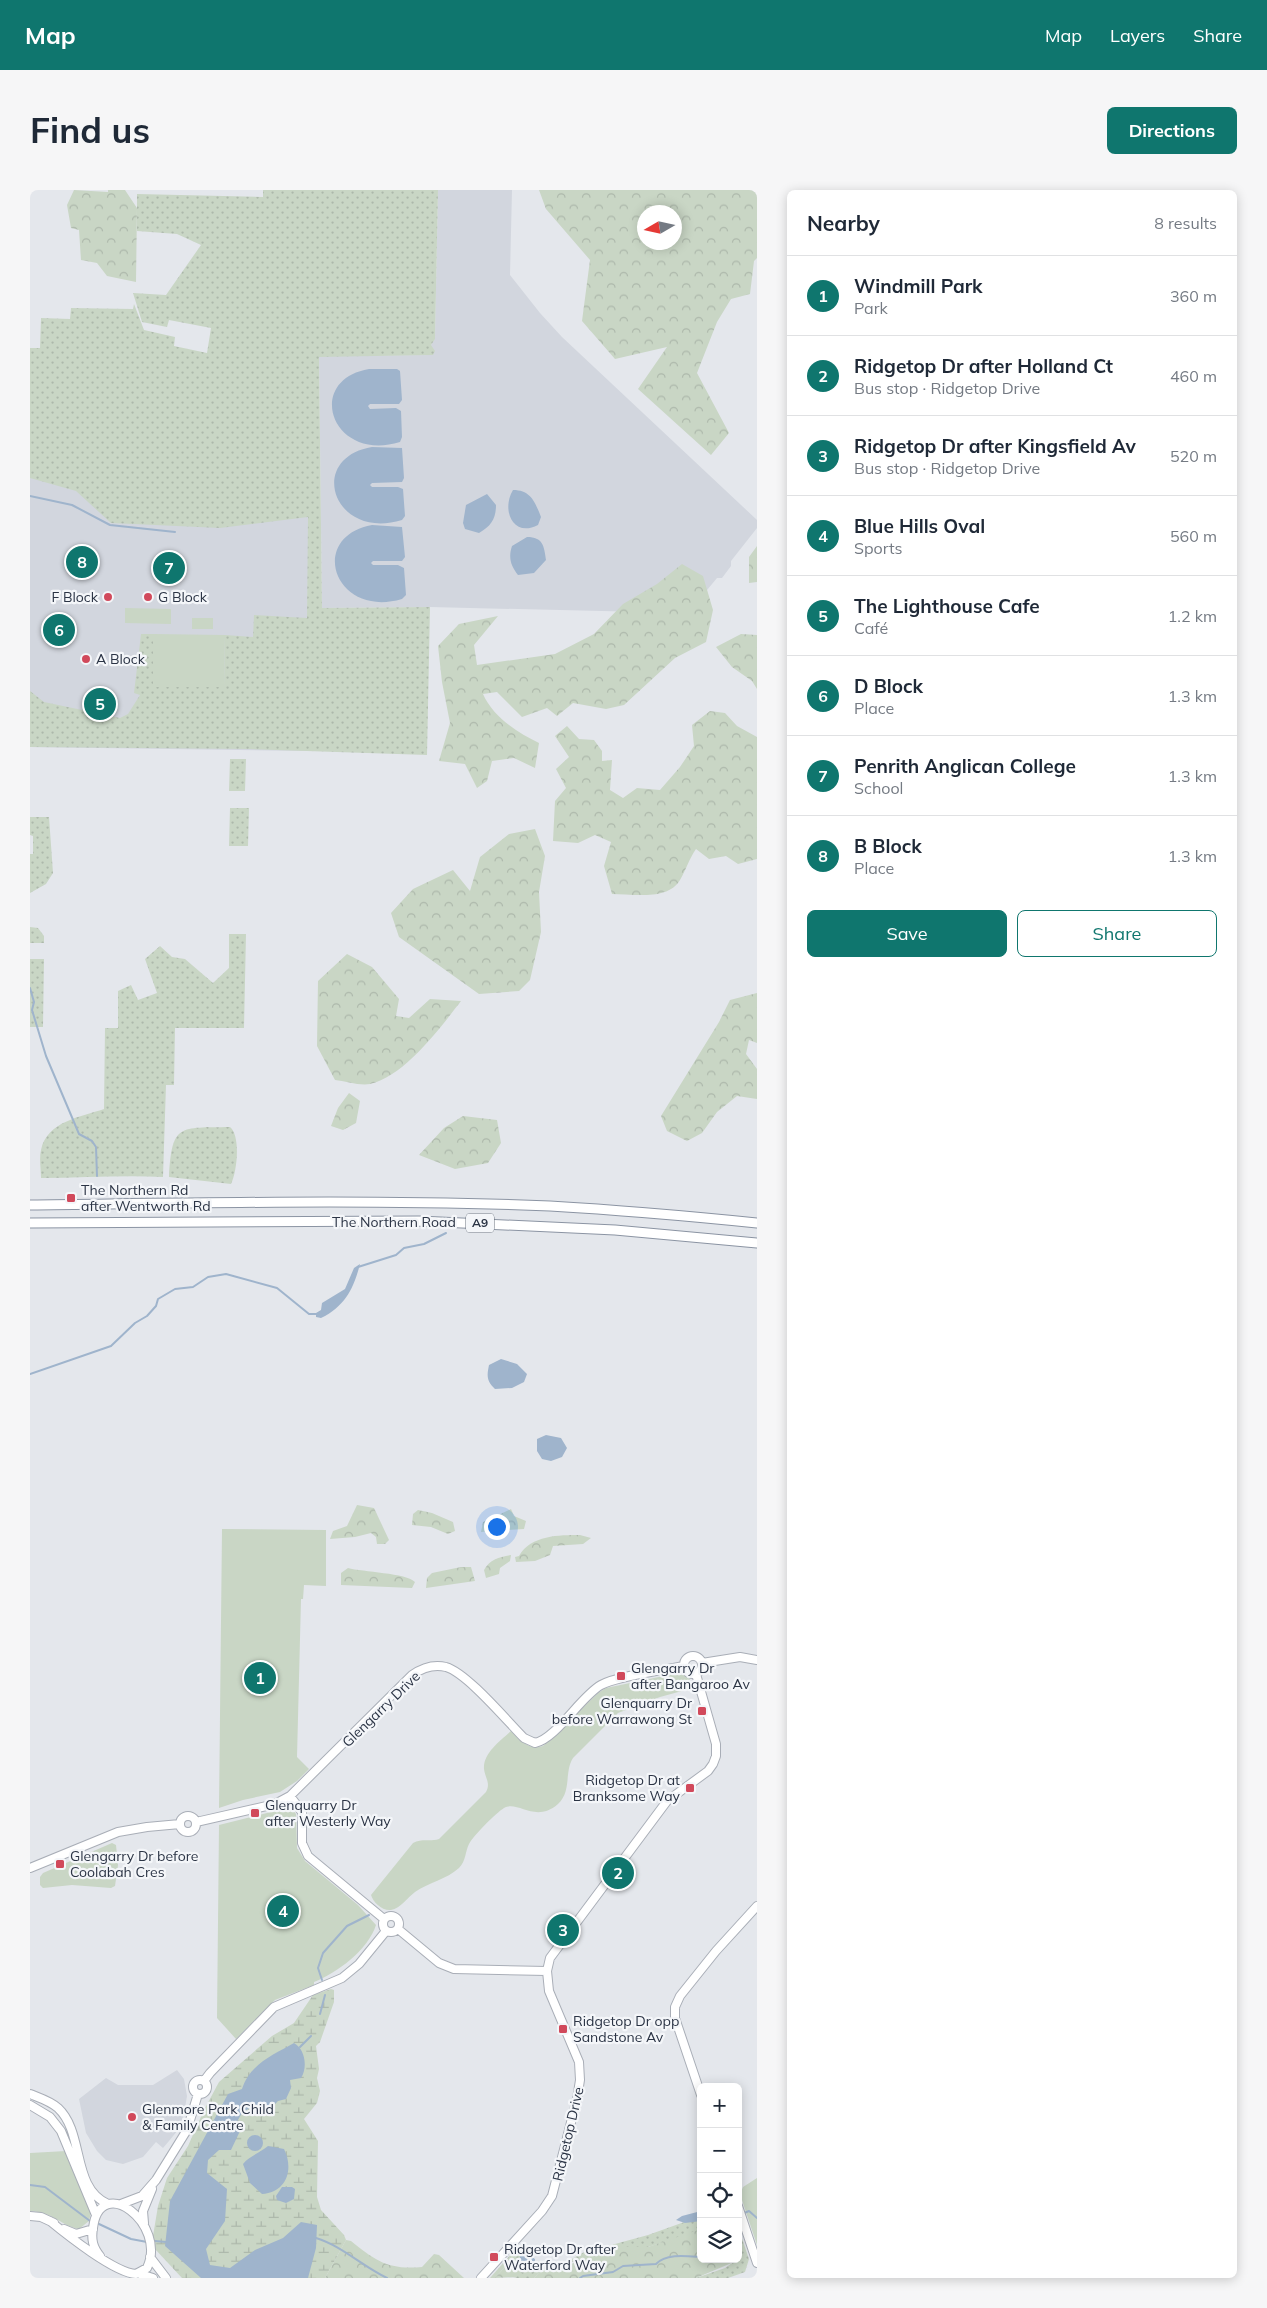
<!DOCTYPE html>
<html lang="en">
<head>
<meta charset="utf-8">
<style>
  :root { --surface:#fff; --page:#f6f6f7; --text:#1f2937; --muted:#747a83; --line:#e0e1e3; --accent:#0f766e }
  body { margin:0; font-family:Mulish,sans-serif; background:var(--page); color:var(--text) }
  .controls { position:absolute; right:15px; bottom:15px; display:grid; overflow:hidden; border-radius:8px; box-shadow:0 2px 12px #0003 }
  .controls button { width:45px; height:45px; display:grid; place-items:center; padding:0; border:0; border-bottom:1px solid var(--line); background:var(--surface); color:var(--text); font:25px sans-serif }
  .compass { position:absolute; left:607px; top:15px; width:45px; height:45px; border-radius:50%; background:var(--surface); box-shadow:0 2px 12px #0003; rotate:261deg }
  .you { position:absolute; left:466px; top:1336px; width:18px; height:18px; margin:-12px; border:4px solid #fff; border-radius:50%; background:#1a73e8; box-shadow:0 0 0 8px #1a73e833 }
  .badge { display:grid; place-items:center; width:32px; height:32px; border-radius:50%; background:var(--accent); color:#fff; font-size:16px; font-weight:700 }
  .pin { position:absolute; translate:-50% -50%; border:2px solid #fff; box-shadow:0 1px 5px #0006 }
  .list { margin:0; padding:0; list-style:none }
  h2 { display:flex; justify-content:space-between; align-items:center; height:65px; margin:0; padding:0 20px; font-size:21px }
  h2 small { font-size:16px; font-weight:400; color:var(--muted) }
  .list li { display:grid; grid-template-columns:32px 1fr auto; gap:15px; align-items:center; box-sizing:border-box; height:80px; padding:0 20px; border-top:1px solid var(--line) }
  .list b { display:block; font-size:19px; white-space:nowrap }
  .list p { margin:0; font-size:16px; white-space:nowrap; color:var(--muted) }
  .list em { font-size:16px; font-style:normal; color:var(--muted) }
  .actions { display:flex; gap:10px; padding:15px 20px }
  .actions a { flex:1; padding:11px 0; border:1px solid var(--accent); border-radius:8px; text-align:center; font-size:18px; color:var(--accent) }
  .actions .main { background:var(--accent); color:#fff }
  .icon { flex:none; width:28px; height:28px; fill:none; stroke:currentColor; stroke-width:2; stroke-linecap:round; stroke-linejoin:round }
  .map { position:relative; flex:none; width:727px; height:2088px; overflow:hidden; border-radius:8px }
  header { display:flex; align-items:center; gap:30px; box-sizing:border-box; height:70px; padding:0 25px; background:var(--accent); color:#fff }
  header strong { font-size:24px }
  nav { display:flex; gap:28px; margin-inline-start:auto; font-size:18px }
  .intro { display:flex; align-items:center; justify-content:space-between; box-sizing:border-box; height:120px; padding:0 30px }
  h1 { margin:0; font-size:35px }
  .button { padding:12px 22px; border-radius:8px; background:var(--accent); color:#fff; font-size:18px; font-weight:700 }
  main { display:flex; gap:30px; padding:0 30px }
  aside { flex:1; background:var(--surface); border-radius:8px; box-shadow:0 2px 12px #0003 }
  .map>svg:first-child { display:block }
</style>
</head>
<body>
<header>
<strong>Map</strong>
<nav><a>Map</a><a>Layers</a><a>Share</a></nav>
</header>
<div class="intro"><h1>Find us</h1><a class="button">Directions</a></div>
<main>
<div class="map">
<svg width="727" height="2088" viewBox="0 0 727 2088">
  <defs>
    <pattern id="grass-dots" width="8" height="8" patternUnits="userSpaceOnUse" patternTransform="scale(1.25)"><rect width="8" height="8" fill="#c9d6c5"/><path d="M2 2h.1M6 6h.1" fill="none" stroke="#adb8ab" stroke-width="1.8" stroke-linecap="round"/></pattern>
    <pattern id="forest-crowns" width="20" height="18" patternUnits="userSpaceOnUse" patternTransform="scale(1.25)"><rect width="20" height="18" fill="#c9d6c5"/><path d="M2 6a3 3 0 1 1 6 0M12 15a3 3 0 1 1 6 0" fill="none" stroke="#adb8ab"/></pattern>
    <pattern id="wetland-marsh" width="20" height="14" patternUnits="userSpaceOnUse" patternTransform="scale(1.25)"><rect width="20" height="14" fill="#c9d6c5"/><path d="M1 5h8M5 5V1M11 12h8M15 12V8" fill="none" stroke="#adb8ab"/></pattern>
  </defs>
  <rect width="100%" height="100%" fill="#e4e7ec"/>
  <!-- built -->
  <path fill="#d2d6de" d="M408 0H482L480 85 510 123 532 147 727 330V338L701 371V376L692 388H687L663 417 656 423 400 417 292 418 289 166 403 165 401 155 405 148Z
    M0 201 280 207 276 561 0 557Z
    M147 1880 154 1889 157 1906 154 1924 148 1940 139 1951 133 1958 126 1952 113 1967 93 1974 76 1970 67 1961 56 1943 49 1909 76 1888 88 1895H123Z"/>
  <!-- grass -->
  <path fill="url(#grass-dots)" d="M233 0H408L405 149 401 155 405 161 403 165 289 167 292 418 400 417 397 565 220 559 0 557V501L14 512 90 528 98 524 110 505 104 503 111 444H123V496L194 497 195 445 223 447 224 425 277 428 278 327 190 338 81 333 46 301 0 288V158H10L11 128 40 129 41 118 103 119 104 114 114 140 145 147 144 156 177 163 181 138 139 130 137 137 112 132 103 103 136 105 171 55 147 44 107 41V4L233 7Z
    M200 569H216L215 601H199Z
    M200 618H219L218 656H199Z
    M0 627H19L23 683 16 694 0 703V664H3V646L0 645Z
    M0 737 8 738 14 746V753H0Z
    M199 744H216L214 838H145L144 895H136L133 987C92 985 52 988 11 988 11 979 9 969 11 960 17 931 51 927 74 919L75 838H88V801L101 795 108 810 127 803 115 769 130 756 142 767 155 769 183 793 199 778Z
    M0 769H14L13 837H0Z
    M200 937C211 946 207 982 201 994L139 987C142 933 149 938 200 937Z
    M671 2026V2039L660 2044 618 2057H589L575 2066 542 2072 533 2078 515 2076 504 2088H483L487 2087 483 2068 465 2088H460L489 2055 505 2071 535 2073 552 2063 618 2045Z
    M708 2037 719 2069 715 2082 698 2088H666L695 2078 708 2069Z"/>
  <!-- forest -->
  <path fill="url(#forest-crowns)" fill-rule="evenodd" d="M44 0 78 2V0H95L107 18 106 92 77 86 67 73 51 70 49 40 41 38 37 15Z
    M509 0H727V68L724 71 720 104 701 109 687 132 667 183 699 243 681 265 608 199 637 157 585 169 552 131 560 70 516 19ZM614 22H644V52H614Z
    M727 356V392L719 393V367Z
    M652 374 673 386 683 420 676 452 645 468 594 515 576 519 543 513 527 526 517 518 492 527 467 502 453 504C463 527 488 543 509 553L505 578 484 568 462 571 457 591 447 598 435 574 409 571 420 533 412 492 408 456 429 434 468 426 444 455 447 475 525 464 564 444 593 414 627 394Z
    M711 444 727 445V499L722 491 702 477 686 457Z
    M680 521 695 523 707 536 727 547V669L708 674 696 666 679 669 666 659C659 669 656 680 650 690 638 711 602 704 582 704L574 676 581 652 565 645 548 653 523 651 525 611 536 598 526 579 539 567 525 546 537 536 549 549 564 550 572 561V571L582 570 580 600 593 608 607 598 630 600 650 577 664 556 662 535Z
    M505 639 515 666 509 702 511 742 500 790 489 801 449 804 369 747 361 723 383 699 423 680 440 701 450 667 479 644Z
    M317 764 342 777 369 809 366 826 379 828 400 809 431 811C410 838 375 886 340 894 330 896 315 891 305 890L287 856 288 791Z
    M727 803V853L719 850 716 864 727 879V909L707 906 687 922 672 943 657 951 637 941 631 926 689 832 700 810Z
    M319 903 330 911 326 933 313 940 301 936 308 918Z
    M433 926 467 930 471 953 458 973 425 979 389 965 414 938Z
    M327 1315 344 1318 359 1350 355 1354H347L346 1347 341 1343 325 1347 300 1349 303 1341 317 1336Z
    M481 1319 484 1326 496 1331 494 1339 451 1342 453 1332Z
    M388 1320 402 1323 423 1332 425 1341 418 1344 401 1337 382 1335 383 1324Z
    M550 1345 561 1348 553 1354 523 1356 520 1365 505 1371 486 1372 485 1367 489 1366C501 1345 529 1345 550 1345Z
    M481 1365 480 1371 470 1378 469 1384 456 1388 454 1380C460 1369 469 1367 481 1365Z
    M431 1377H441L445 1391 396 1398 397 1388 402 1383Z
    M318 1378C332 1382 377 1383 385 1392L382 1398 311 1395V1383Z
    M671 2039V2069H706L704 2072 666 2088H504L515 2076 533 2078 562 2064 575 2066 589 2057H618Z
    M316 2050 321 2051C346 2071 358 2080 392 2077L404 2064 409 2065 434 2088H295Z
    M483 2068 487 2072V2087L465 2088Z"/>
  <!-- wetland -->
  <path fill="url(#wetland-marsh)" d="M301 1799 304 1800V1812L290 1852 286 1856 289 1879 287 1888 290 1901 287 1913 274 1929 288 1951 287 2007 291 2020 314 2045 316 2050 295 2088H152L125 2059 123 2046 128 2016 137 1988 158 1956 174 1920 189 1892 242 1846 264 1833 283 1805Z"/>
  <!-- green -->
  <path fill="#c9d6c5" d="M95 418 141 419V434L95 433Z
    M162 428H183V439H162Z
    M123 444 195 445 194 497H123Z
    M192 1339 296 1340V1396L274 1395 273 1409H271L267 1567 279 1579 267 1591 250 1602 213 1610 189 1618Z
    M643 1484 658 1485 663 1498 630 1507 588 1523 543 1568C534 1582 542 1601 528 1614 505 1634 488 1610 474 1618 466 1623 444 1645 439 1654 435 1662 436 1671 429 1678 417 1689 398 1693 385 1702 377 1708 371 1718 361 1720 352 1721 343 1712 341 1705L383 1653C392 1648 400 1652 409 1649L456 1602C461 1593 455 1588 454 1579 453 1563 470 1551 481 1541 491 1550 498 1561 513 1556L568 1503 576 1498Z
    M257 1618 262 1619 266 1624 267 1658 275 1671 328 1715 346 1735C338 1760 307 1783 284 1792V1795L245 1810 206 1849 187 1828 189 1635Z
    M82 1653 86 1655 88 1675 85 1696 81 1698 42 1695 13 1698 10 1695V1687L13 1683Z
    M36 1961 61 2022 59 2031 49 2039C29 2035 24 2022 0 2021V1963Z
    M727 1988V2055L710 2004 713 1997Z"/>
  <!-- water -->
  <path fill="#9fb4cc" d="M339 179H367L370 181 372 210 369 214H340L338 216 340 219 366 218 371 221 372 247 370 252C301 273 274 190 339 179Z
    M342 257 372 258 374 288 372 292 342 293 340 295 342 297H368L373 299 375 326 372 330C303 351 276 268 342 257Z
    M483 300C501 300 505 312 511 327L508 335C483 348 471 320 483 300Z
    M457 304 466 315C466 329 461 336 449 343L435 339 433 333 436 315Z
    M342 335 372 337 375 367 372 371H343L341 373 343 375H368L374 378 376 405 372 409C304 429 277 347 342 335Z
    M497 347C513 347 514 356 516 370L504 383 488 385C481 376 478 368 482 356Z
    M330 1074C324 1097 316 1116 291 1128L286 1127V1123L291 1120 292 1113 315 1099 324 1078Z
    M471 1169 487 1174 497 1184 494 1192 482 1198 465 1199C456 1191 457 1185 459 1175Z
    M516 1245 531 1248 537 1258 532 1267 521 1271 512 1269 507 1261V1249Z
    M264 1853C275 1859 278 1877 271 1888L260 1890 261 1898 256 1909 248 1911 239 1920 231 1919 224 1915 212 1923 205 1935 210 1941 201 1960H189L178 1970 177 1983 197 1999 195 2031 176 2059 180 2075 200 2078 225 2060 253 2048 271 2032 287 2035 286 2058 278 2088H171L135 2056 140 2011 198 1904 212 1899C220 1874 243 1865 264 1853Z
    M217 1953a8 8 0 1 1 16 0a8 8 0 1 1-16 0Z
    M238 1956 254 1959C264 1979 257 2002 232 2004L220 1993 213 1974C219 1966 230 1963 238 1956Z
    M252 1997H262L265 1999 264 2009 256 2013 247 2010 246 2006Z
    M671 2021V2031L655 2033 646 2030 652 2026Z
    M491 2060 505 2069 504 2082 495 2079C491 2073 488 2067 491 2060Z"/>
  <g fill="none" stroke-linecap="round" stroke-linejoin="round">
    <!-- stream -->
    <path stroke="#9fb4cc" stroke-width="2" d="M0 306 42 315 80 335 145 342
      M0 798 4 812 2 820 16 866 41 925 49 944 62 951 66 957 67 986
      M328 1077 366 1065 374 1058 394 1054 416 1043
      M0 1184 81 1156 105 1133 117 1126 126 1116 128 1109 145 1099 163 1097 178 1087 196 1084 247 1098 279 1124H288
      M292 1790 288 1778 293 1763 317 1736 339 1725
      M290 1824 295 1805
      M270 1857 281 1846
      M0 1995 15 1997 60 2031
      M712 2024 719 2021 727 2028
      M69 2034 101 2049 117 2052
      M286 2048C312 2056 332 2076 357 2088
      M125 2051 136 2052
      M550 2088 553 2086 583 2082 593 2076 626 2074C636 2063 657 2066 671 2067"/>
    <!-- secondary casing -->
    <g stroke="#a9aeb7" stroke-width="10">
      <path id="secondary" d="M654 1475a9 9 0 1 1 18 0a9 9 0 1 1-18 0Z
        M672 1473 710 1467 727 1470
        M260 1606 272 1622V1653L278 1666 354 1729
        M150 1634a8 8 0 1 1 16 0a8 8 0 1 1-16 0Z
        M166 1632 245 1614 260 1606 382 1485C392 1478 404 1474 416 1477 437 1483 477 1531 494 1548L505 1553C526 1549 551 1506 571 1495 587 1486 634 1480 654 1476
        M0 1678 88 1642 117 1637 150 1634
        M353 1734a8 8 0 1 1 16 0a8 8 0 1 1-16 0Z
        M368 1739 409 1773 424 1779 517 1781
        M163 1897a7 7 0 1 1 14 0a7 7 0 1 1-14 0Z
        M174 1891 180 1883 244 1817 312 1788 329 1774 356 1741
        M0 1904C10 1908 20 1911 28 1918 55 1943 41 1998 78 2014
        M671 1905 645 1828V1817L650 1806 686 1761 727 1716
        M0 1915 20 1927 31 1941 66 2025
        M91 2014 112 2006 126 1990 157 1940 168 1904
        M708 2016 727 2073
        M0 2026 11 2027 24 2033
        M20 2031C37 2045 85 2083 106 2084L117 2078C138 2034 70 1982 63 2038 61 2050 63 2057 70 2066
        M114 2033 113 2021 122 1999
        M34 2039 46 2044 63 2039
        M120 2067 136 2088
        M110 2084 123 2088
        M451 2088 512 2021 522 2006 547 1909 550 1890 549 1872 519 1801 517 1781 520 1768 637 1611 678 1581 683 1574 686 1566V1554L666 1484"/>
    </g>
    <!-- highway casing -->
    <g stroke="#8b94a3" stroke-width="11">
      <path id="highway" d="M0 1015C173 1013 347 1009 520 1016 589 1020 658 1026 727 1033
        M0 1033 389 1031 585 1040 727 1053"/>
    </g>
    <!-- secondary -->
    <use href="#secondary" stroke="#fff" stroke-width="8"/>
    <!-- highway -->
    <use href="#highway" stroke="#fff" stroke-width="9"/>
  </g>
  <!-- markers -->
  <g fill="#d1495b" stroke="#f4f6f9" stroke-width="2">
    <circle cx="78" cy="407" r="5"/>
    <circle cx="118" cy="407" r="5"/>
    <circle cx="56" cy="469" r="5"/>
    <rect x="36" y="1003" width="10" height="10" rx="2.5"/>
    <rect x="586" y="1481" width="10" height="10" rx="2.5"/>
    <rect x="667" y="1516" width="10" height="10" rx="2.5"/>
    <rect x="655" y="1593" width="10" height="10" rx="2.5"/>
    <rect x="220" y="1618" width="10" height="10" rx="2.5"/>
    <rect x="25" y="1669" width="10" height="10" rx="2.5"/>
    <rect x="528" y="1834" width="10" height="10" rx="2.5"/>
    <circle cx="102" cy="1927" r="5"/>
    <rect x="459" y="2062" width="10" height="10" rx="2.5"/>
  </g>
  <g text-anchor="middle" stroke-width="4.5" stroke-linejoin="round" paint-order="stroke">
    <!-- shield labels -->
    <rect fill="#f4f6f9" stroke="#676e7b" stroke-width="1" x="436" y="1023.5" width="28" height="19" rx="4"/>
    <g font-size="12" font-weight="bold" fill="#2b3445">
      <text x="450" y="1037">A9</text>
    </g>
    <!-- poi labels -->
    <g font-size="14" fill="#2b3445" stroke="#f4f6f9" text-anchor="start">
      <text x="68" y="412" text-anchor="end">F Block</text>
      <text x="128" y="412">G Block</text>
      <text x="66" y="474">A Block</text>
      <text x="51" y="1005">The Northern Rd<tspan x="51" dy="16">after Wentworth Rd</tspan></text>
      <text x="601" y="1483">Glengarry Dr<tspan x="601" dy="16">after Bangaroo Av</tspan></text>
      <text x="662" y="1518" text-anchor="end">Glenquarry Dr<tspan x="662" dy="16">before Warrawong St</tspan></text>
      <text x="650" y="1595" text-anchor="end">Ridgetop Dr at<tspan x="650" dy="16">Branksome Way</tspan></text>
      <text x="235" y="1620">Glenquarry Dr<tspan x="235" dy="16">after Westerly Way</tspan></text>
      <text x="40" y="1671">Glengarry Dr before<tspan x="40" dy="16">Coolabah Cres</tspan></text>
      <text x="543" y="1836">Ridgetop Dr opp<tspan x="543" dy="16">Sandstone Av</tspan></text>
      <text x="112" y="1924">Glenmore Park Child<tspan x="112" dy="16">&amp; Family Centre</tspan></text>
      <text x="474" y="2064">Ridgetop Dr after<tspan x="474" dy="16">Waterford Way</tspan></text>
    </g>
    <!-- street labels -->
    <g font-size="14" fill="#2b3445" stroke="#f4f6f9">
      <text x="364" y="1037">The Northern Road</text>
      <text transform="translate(351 1519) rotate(-44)" y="5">Glengarry Drive</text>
      <text transform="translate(538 1944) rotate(-77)" y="5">Ridgetop Drive</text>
    </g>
  </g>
</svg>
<div class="controls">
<button>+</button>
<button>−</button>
<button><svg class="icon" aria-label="locate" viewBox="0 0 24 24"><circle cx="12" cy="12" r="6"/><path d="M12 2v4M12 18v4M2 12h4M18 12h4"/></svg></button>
<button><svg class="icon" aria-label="layers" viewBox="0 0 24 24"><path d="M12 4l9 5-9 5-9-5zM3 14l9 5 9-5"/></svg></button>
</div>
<svg class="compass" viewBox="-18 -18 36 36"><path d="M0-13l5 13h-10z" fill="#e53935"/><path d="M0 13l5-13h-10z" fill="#747a83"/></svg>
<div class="you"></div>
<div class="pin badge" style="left:230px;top:1488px">1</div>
<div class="pin badge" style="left:588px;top:1683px">2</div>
<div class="pin badge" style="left:533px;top:1740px">3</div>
<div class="pin badge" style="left:253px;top:1721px">4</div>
<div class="pin badge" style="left:70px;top:514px">5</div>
<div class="pin badge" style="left:29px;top:440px">6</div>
<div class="pin badge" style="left:139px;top:378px">7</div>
<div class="pin badge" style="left:52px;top:372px">8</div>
</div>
<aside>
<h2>Nearby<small>8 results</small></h2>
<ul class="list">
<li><span class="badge">1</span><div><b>Windmill Park</b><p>Park</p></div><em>360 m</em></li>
<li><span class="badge">2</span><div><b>Ridgetop Dr after Holland Ct</b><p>Bus stop · Ridgetop Drive</p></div><em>460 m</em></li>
<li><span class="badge">3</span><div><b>Ridgetop Dr after Kingsfield Av</b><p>Bus stop · Ridgetop Drive</p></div><em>520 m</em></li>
<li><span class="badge">4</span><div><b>Blue Hills Oval</b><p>Sports</p></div><em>560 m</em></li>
<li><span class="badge">5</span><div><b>The Lighthouse Cafe</b><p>Café</p></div><em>1.2 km</em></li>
<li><span class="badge">6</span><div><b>D Block</b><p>Place</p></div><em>1.3 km</em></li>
<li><span class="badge">7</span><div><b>Penrith Anglican College</b><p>School</p></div><em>1.3 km</em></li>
<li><span class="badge">8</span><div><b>B Block</b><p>Place</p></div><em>1.3 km</em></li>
</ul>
<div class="actions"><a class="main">Save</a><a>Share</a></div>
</aside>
</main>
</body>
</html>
